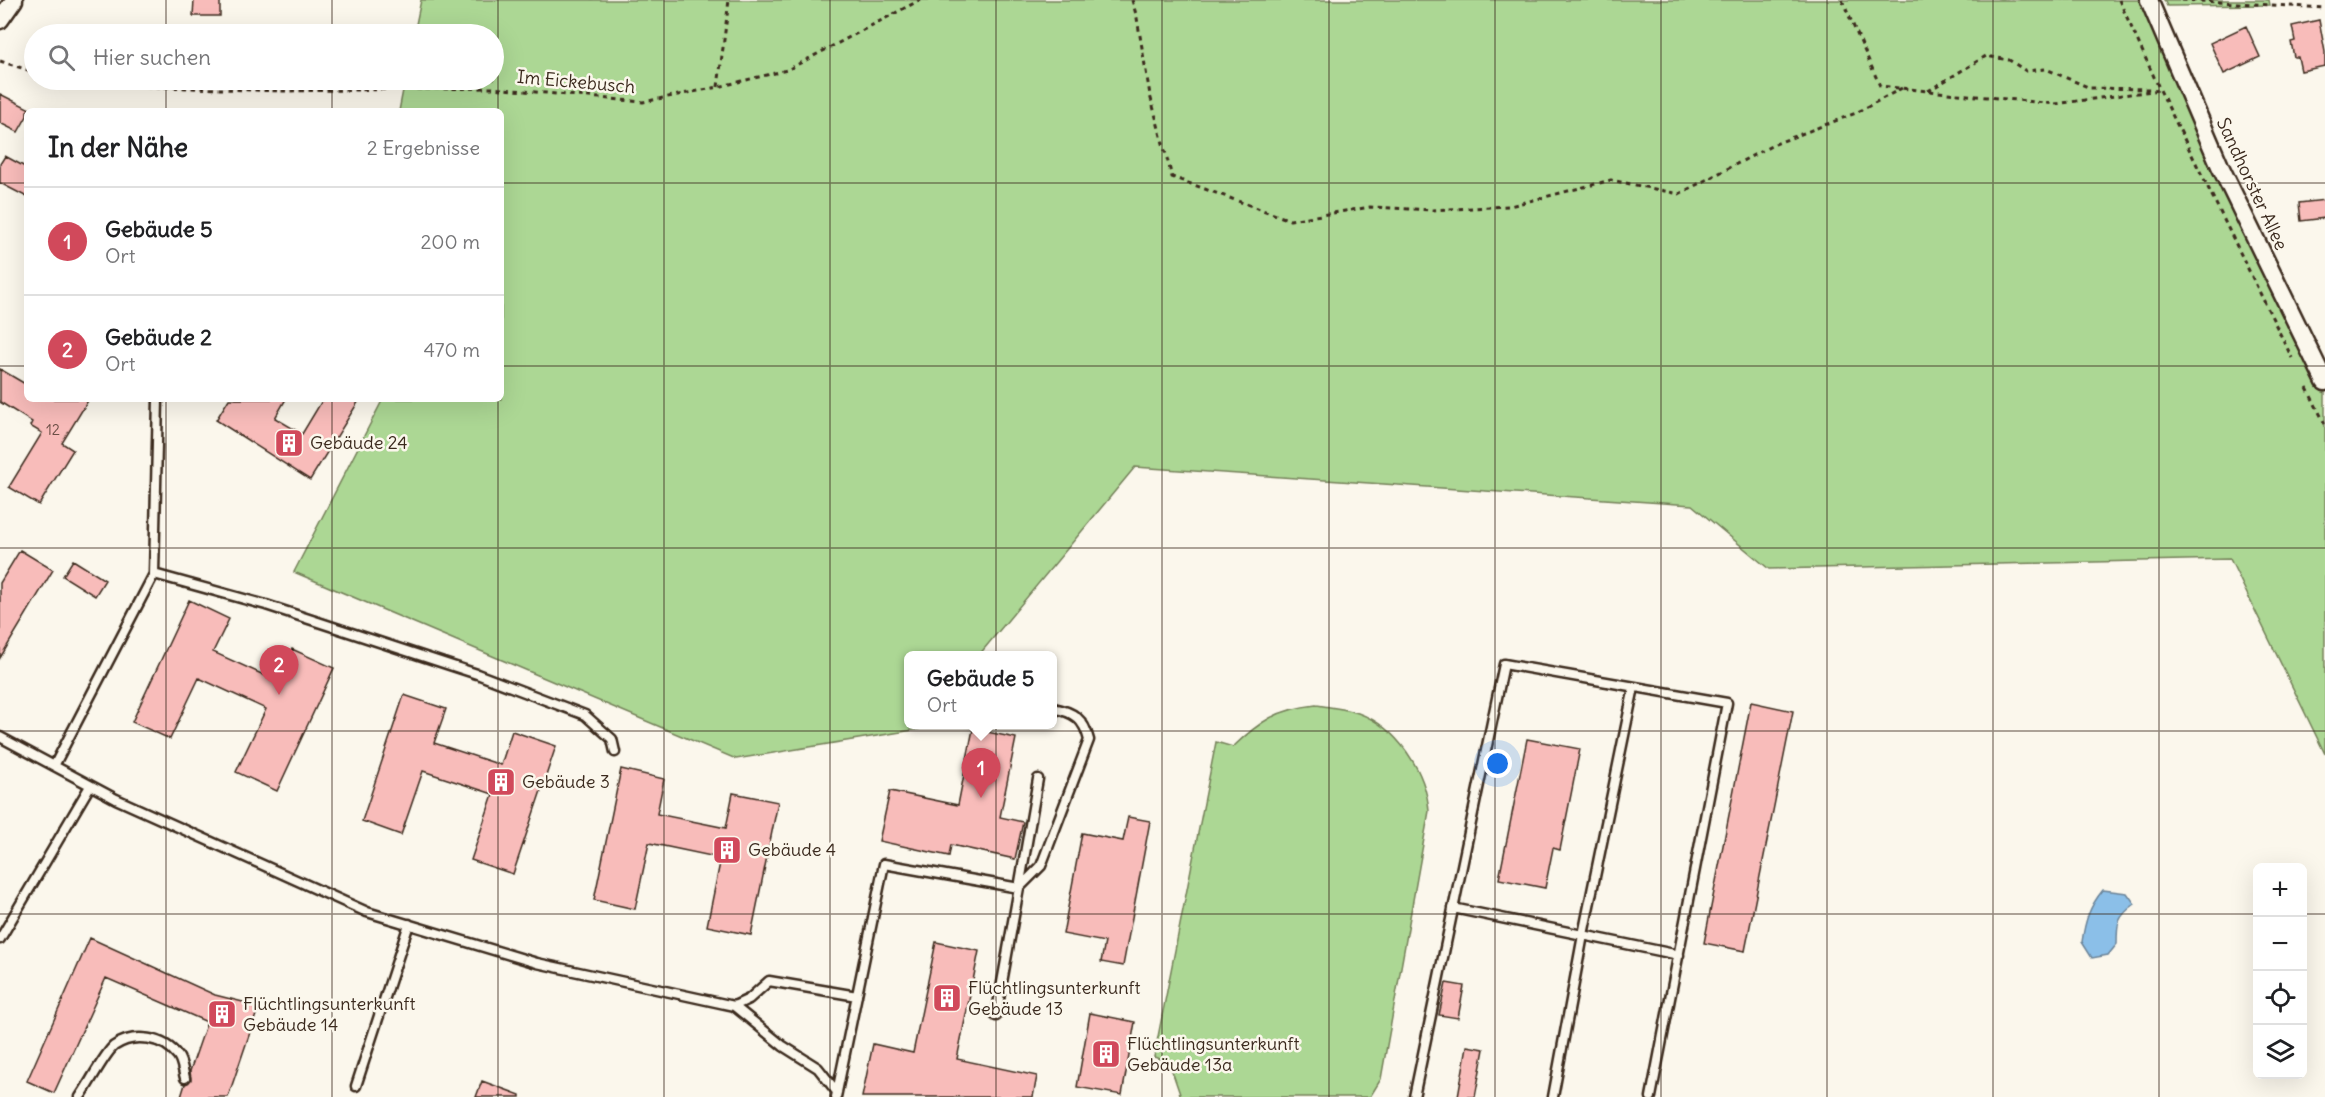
<!DOCTYPE html>
<html lang="de">
<head>
<meta charset="utf-8">
<style>
  :root { --surface:#fff; --page:#f2f2f2; --text:#202124; --muted:#757577; --line:#e0e0e0; --accent:#d1495b }
  body { margin:0; font-family:Delius,sans-serif; background:var(--page); color:var(--text) }
  .controls { position:absolute; right:18px; bottom:18px; display:grid; overflow:hidden; border-radius:9px; box-shadow:0 6px 24px #0002 }
  .controls button { width:54px; height:54px; display:grid; place-items:center; padding:0; border:0; border-bottom:2px solid var(--line); background:var(--surface); color:var(--text); font:30px sans-serif }
  .you { position:absolute; left:1498px; top:764px; width:21px; height:21px; margin:-15px; border:4px solid #fff; border-radius:50%; background:#1a73e8; box-shadow:0 0 0 9px #1a73e833 }
  .badge { display:grid; place-items:center; width:39px; height:39px; border-radius:50%; background:var(--accent); color:#fff; font-size:20px; font-weight:700 }
  .pin { position:absolute; translate:-50% -50px; filter:drop-shadow(0 2px 3px #0008) }
  .pin::after { content:''; position:absolute; top:32px; width:21px; height:18px; background:inherit; clip-path:polygon(0 0,100% 0,50% 100%) }
  .popup { position:absolute; left:904px; top:651px; width:153px; height:78px; box-sizing:border-box; display:grid; place-content:center; border-radius:9px; background:var(--surface); filter:drop-shadow(0 2px 4px #0005); font-size:20px; white-space:nowrap; color:var(--muted) }
  .popup b { font-size:22px; color:var(--text) }
  .popup::after { content:''; position:absolute; left:50%; top:100%; margin-left:-12px; border:12px solid transparent; border-top-color:var(--surface) }
  .list { margin:0; padding:0; list-style:none }
  h2 { display:flex; justify-content:space-between; align-items:center; height:78px; margin:0; padding:0 24px; font-size:26px }
  h2 small { font-size:20px; font-weight:400; color:var(--muted) }
  .list li { display:grid; grid-template-columns:39px 1fr auto; gap:18px; align-items:center; box-sizing:border-box; height:108px; padding:0 24px; border-top:2px solid var(--line) }
  .list b { display:block; font-size:22px; white-space:nowrap }
  .list p { margin:0; font-size:20px; white-space:nowrap; color:var(--muted) }
  .list em { font-size:20px; font-style:normal; color:var(--muted) }
  .icon { flex:none; width:33px; height:33px; fill:none; stroke:currentColor; stroke-width:2; stroke-linecap:round; stroke-linejoin:round }
  .map { position:relative; flex:none; width:2325px; height:1097px; overflow:hidden }
  .search { position:absolute; background:var(--surface); box-shadow:0 6px 24px #0002; left:24px; top:24px; width:480px; height:66px; display:flex; align-items:center; gap:15px; box-sizing:border-box; padding:0 21px; border-radius:33px; color:var(--muted); font-size:22px }
  .panel { position:absolute; background:var(--surface); box-shadow:0 6px 24px #0002; left:24px; top:108px; width:480px; height:294px; border-radius:9px }
  .map>svg:first-child { display:block }
</style>
</head>
<body>
<div class="map">
<svg width="2325" height="1097" viewBox="0 0 2325 1097">
  <rect width="100%" height="100%" fill="#fbf7ec"/>
  <filter id="ink" filterUnits="userSpaceOnUse"><feTurbulence type="fractalNoise" baseFrequency=".0167" numOctaves="2"/><feDisplacementMap in="SourceGraphic" scale="12" xChannelSelector="R" yChannelSelector="G"/><feConvolveMatrix kernelMatrix="1 2 1 2 8 2 1 2 1" color-interpolation-filters="sRGB"/></filter>
  <g filter="url(#ink)">
    <!-- green -->
    <path fill="#acd794" stroke="#748059" stroke-width="1.5" d="M421 0H2146L2325 384V754L2230 559 1769 569 1692 505 1135 467 979 655 909 656V724L922 725 919 729 736 759 294 572 383 399H501V111H399L405 80H494V34H414Z
      M2164 0H2269L2270 5 2167 6Z
      M1316 705C1330 707 1345 709 1358 713 1397 727 1426 771 1429 811L1381 1079 1370 1097H1181L1169 1062 1154 1057 1216 742 1233 747C1260 721 1278 709 1316 705Z"/>
    <!-- water -->
    <path fill="#8bbfe8" stroke="#6b8397" stroke-width="1.5" d="M2103 890 2127 893 2135 904C2117 917 2117 923 2117 944L2108 955 2092 958 2082 942C2085 921 2089 907 2103 890Z"/>
    <!-- building -->
    <path fill="#f8bcba" stroke="#3b2a1e" stroke-width="1.5" d="M194 0H220V16H193Z
      M2319 20 2325 52V66L2301 71 2298 57H2294L2291 42 2295 41 2292 26Z
      M2246 26 2260 57 2224 74 2210 43Z
      M0 94 30 109 27 111V116L18 132 0 123Z
      M5 156 27 168V197L0 183V164Z
      M2325 200V218L2301 221 2299 203Z
      M0 369 27 385V399H89L62 443 73 450 39 505 9 487 42 433 30 426 32 422 0 402Z
      M229 399H286L275 418 302 434 323 399H360L310 480 216 420Z
      M20 550 53 570 0 658V583Z
      M73 560 105 580 95 596 63 576Z
      M189 600 229 619 213 652 277 681 292 649 334 668 277 791 236 772 266 709 199 678 170 739 132 722Z
      M404 695 446 709 434 743 501 765 512 731 556 746 513 874 471 860 493 794 423 771 401 835 362 821Z
      M1751 702 1793 711 1745 951 1704 943Z
      M973 729 1016 738 1000 817 1023 822 1015 859 951 845 949 856 879 841 890 791 958 805Z
      M1527 739 1580 749 1560 850 1553 848 1545 888 1499 879Z
      M621 769 664 779 657 814 726 828 733 793 778 802 751 935 707 926 721 858 649 843 635 909 594 900Z
      M1128 817 1150 821 1123 966 1101 962 1105 942 1063 934 1082 833 1123 841Z
      M90 938 215 995 259 1006 228 1097H181L185 1084 191 1080 190 1071 207 1022 106 978 54 1093 27 1081Z
      M936 942 979 951 957 1059 1037 1076 1033 1097H862L873 1044 913 1053Z
      M1446 983 1464 986 1458 1018 1439 1015Z
      M1090 1013 1135 1022 1122 1095 1077 1087Z
      M1467 1046 1484 1049 1475 1097H1458Z
      M482 1081 520 1095V1097H476Z"/>
    <g fill="none" stroke-linecap="round" stroke-linejoin="round">
      <!-- lane casing -->
      <g stroke="#3b2a1e" stroke-width="13">
        <path id="lane" d="M154 574 158 399
          M0 737 116 799 367 912 537 963 734 1006 749 999 769 981 857 996
          M54 766 154 574 266 605 477 674 585 715 612 739 615 752
          M1019 888 1041 866 1089 740C1084 719 1074 712 1053 708
          M1019 888 1038 779
          M1453 908 1679 955
          M0 939 90 786
          M734 1006 783 1046 818 1068 837 1092
          M356 1086 409 924
          M80 1097C88 1086 105 1053 114 1046 134 1032 164 1037 178 1056 182 1061 183 1071 185 1078
          M836 1097 884 864 1019 888 996 1016
          M1414 1097 1504 664 1727 703 1651 1097
          M1553 1097 1583 935 1634 687"/>
      </g>
      <!-- street casing -->
      <g stroke="#3b2a1e" stroke-width="21">
        <path id="street" d="M2149 0 2220 166 2325 382
          M0 20 14 0"/>
      </g>
      <!-- path -->
      <path stroke="#3b2a1e" stroke-width="3" stroke-dasharray="4.5 4.5" stroke-linecap="butt" d="M1132 0 1137 18 1150 95 1172 177 1290 220 1370 207 1432 210 1510 206 1611 180 1679 194 1775 144 1856 113 1902 88
        M1842 0 1880 86 2055 104 2160 90
        M2119 0 2160 90 2292 358
        M2182 0 2325 8
        M0 61 34 72
        M66 80 99 85 282 91 492 88 643 102 718 87 787 70 920 0
        M718 87 729 0
        M1928 91 1986 56 2009 60 2026 71 2046 69 2090 88 2150 89
        M2307 388 2325 424"/>
      <!-- lane -->
      <use href="#lane" stroke="#fbf7ec" stroke-width="8"/>
      <!-- street -->
      <use href="#street" stroke="#fbf7ec" stroke-width="16"/>
    </g>
  </g>
  <!-- grid -->
  <path fill="none" stroke="#3b2a1e" stroke-width="1.5" stroke-opacity="0.55" d="M166 0V34M332 0V34M498 0V111M664 0V1097M830 0V1097M996 0V1097M1162 0V1097M1329 0V1097M1495 0V1097M1661 0V1097M1827 0V1097M1993 0V1097M2159 0V1097M166 80V111M332 80V111M0 183H27M501 183H2325M0 366H27M501 366H2325M166 399V1097M332 399V1097M498 399V1097M0 548H2325M0 731H2325M0 914H2258M2302 914H2325"/>
  <!-- icons -->
  <defs>
    <g id="building-square" transform="scale(1.5)"><rect x="-9" y="-9" width="18" height="18" rx="4" fill="#d1495b" stroke="#fbf7ec"/><path d="M-4-6H4V6H1V3H-1V6H-4ZM-2.5-4.3h1.7v1.8h-1.7ZM.8-4.3h1.7v1.8H.8ZM-2.5-1h1.7V.8h-1.7ZM.8-1h1.7V.8H.8Z" fill="#fff"/></g>
  </defs>
  <g fill-rule="evenodd">
    <use href="#building-square" x="289" y="443"/>
    <use href="#building-square" x="501" y="782"/>
    <use href="#building-square" x="727" y="850"/>
    <use href="#building-square" x="947" y="998"/>
    <use href="#building-square" x="222" y="1014"/>
    <use href="#building-square" x="1106" y="1054"/>
  </g>
  <g text-anchor="middle" stroke-width="5" stroke-linejoin="round" paint-order="stroke">
    <!-- number labels -->
    <g font-size="15" fill="#6a4e45">
      <text x="53" y="435">12</text>
    </g>
    <!-- street labels -->
    <g font-size="18" fill="#3b2a1e" stroke="#fbf7ec">
      <text transform="translate(576 82) rotate(5)" y="6">Im Eickebusch</text>
      <text transform="translate(2252 184) rotate(65)" y="6">Sandhorster Allee</text>
    </g>
    <!-- poi labels -->
    <g font-size="18" fill="#3b2a1e" stroke="#fbf7ec" text-anchor="start">
      <text x="310" y="449">Gebäude 24</text>
      <text x="522" y="788">Gebäude 3</text>
      <text x="748" y="856">Gebäude 4</text>
      <text x="968" y="994">Flüchtlingsunterkunft<tspan x="968" dy="21">Gebäude 13</tspan></text>
      <text x="243" y="1010">Flüchtlingsunterkunft<tspan x="243" dy="21">Gebäude 14</tspan></text>
      <text x="1127" y="1050">Flüchtlingsunterkunft<tspan x="1127" dy="21">Gebäude 13a</tspan></text>
    </g>
  </g>
</svg>
<div class="controls">
<button>+</button>
<button>−</button>
<button><svg class="icon" aria-label="locate" viewBox="0 0 24 24"><circle cx="12" cy="12" r="6"/><path d="M12 2v4M12 18v4M2 12h4M18 12h4"/></svg></button>
<button><svg class="icon" aria-label="layers" viewBox="0 0 24 24"><path d="M12 4l9 5-9 5-9-5zM3 14l9 5 9-5"/></svg></button>
</div>
<div class="you"></div>
<div class="pin badge" style="left:981px;top:798px">1</div>
<div class="popup"><b>Gebäude 5</b>Ort</div>
<div class="pin badge" style="left:279px;top:695px">2</div>
<div class="search"><svg class="icon" aria-label="search" viewBox="0 0 24 24"><circle cx="10" cy="10" r="6"/><path d="M15 15l6 6"/></svg>Hier suchen</div>
<section class="panel">
<h2>In der Nähe<small>2 Ergebnisse</small></h2>
<ul class="list">
<li><span class="badge">1</span><div><b>Gebäude 5</b><p>Ort</p></div><em>200 m</em></li>
<li><span class="badge">2</span><div><b>Gebäude 2</b><p>Ort</p></div><em>470 m</em></li>
</ul>
</section>
</div>
</body>
</html>
